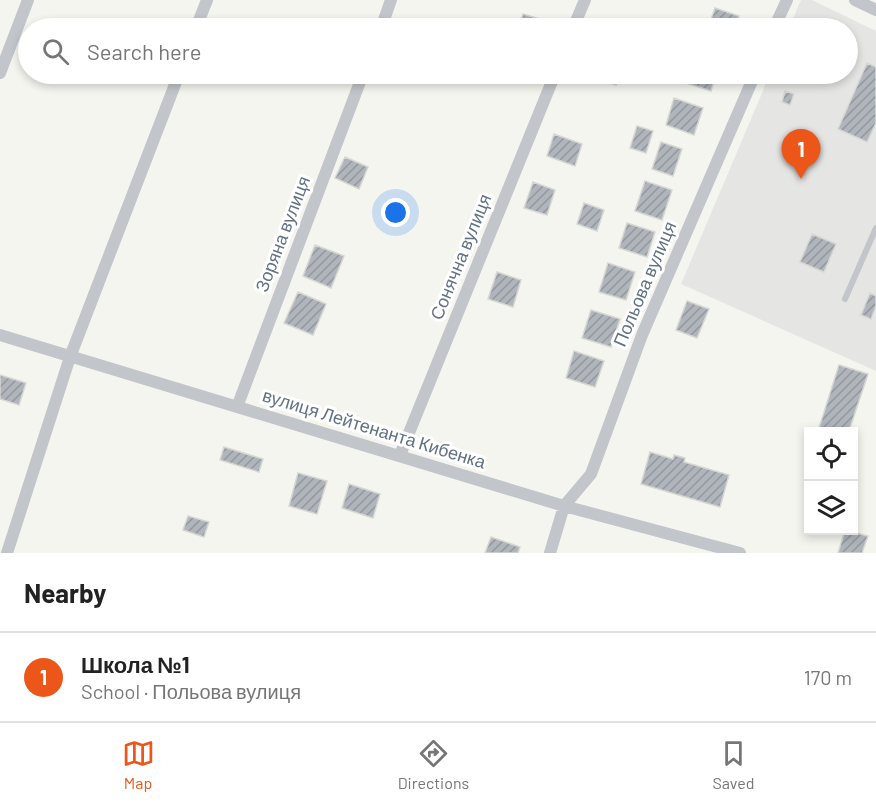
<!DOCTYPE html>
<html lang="en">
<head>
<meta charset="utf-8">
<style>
  :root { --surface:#fff; --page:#f6f6f6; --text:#222; --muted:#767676; --line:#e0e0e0; --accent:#ec5719 }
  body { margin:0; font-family:Barlow,sans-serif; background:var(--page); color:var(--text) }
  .controls { position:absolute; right:18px; bottom:18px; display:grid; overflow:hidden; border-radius:0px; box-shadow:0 3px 9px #0003 }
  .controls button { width:54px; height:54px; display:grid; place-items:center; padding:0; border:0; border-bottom:2px solid var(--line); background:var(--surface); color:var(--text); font:30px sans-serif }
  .you { position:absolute; left:396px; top:213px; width:21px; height:21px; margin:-15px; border:4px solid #fff; border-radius:50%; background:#1a73e8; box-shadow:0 0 0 9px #1a73e833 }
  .badge { display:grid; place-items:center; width:39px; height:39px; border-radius:50%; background:var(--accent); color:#fff; font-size:20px; font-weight:700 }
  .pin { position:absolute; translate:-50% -50px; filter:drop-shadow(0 2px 3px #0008) }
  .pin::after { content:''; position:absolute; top:32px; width:21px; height:18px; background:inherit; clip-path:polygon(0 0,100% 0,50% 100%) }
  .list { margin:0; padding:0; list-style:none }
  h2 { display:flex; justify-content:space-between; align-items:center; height:78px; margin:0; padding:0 24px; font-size:26px }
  h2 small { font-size:20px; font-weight:400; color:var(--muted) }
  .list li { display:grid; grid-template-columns:39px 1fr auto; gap:18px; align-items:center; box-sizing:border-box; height:90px; padding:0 24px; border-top:2px solid var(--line) }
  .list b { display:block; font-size:22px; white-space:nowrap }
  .list p { margin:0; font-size:20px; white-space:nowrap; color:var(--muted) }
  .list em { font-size:20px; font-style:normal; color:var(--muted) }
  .icon { flex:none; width:33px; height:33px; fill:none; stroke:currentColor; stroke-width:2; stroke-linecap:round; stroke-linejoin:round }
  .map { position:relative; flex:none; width:876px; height:553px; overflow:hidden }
  .search { position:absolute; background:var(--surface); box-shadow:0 3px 9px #0003; left:18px; right:18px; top:18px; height:66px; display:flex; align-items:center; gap:15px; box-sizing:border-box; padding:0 21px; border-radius:33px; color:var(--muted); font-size:22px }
  .sheet { height:168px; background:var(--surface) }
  nav { display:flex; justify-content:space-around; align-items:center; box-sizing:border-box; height:84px; border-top:2px solid var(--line); background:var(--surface); font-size:16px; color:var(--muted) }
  nav a { display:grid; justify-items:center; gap:3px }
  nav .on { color:var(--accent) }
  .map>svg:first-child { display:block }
</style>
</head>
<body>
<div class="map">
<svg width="876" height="553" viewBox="0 0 876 553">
  <defs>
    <pattern id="building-hatch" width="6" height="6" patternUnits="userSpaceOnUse" patternTransform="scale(1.5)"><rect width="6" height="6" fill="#afb5bb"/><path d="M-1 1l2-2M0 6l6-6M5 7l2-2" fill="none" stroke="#92989d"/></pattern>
  </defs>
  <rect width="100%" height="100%" fill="#f5f5f0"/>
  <!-- built -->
  <path fill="#e5e6e4" d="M801 0H812L876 31V371L681 284 770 74H848V28H789Z"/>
  <!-- building -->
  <path fill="url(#building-hatch)" stroke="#d6d6d3" stroke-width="1.5" d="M715 8 739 16 735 28H708Z
    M523 14 547 21 545 28H518Z
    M867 63 876 67V123L867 142 838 129Z
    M594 74H619L616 85 593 78Z
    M689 74H716L711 91 686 83Z
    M785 91 794 94 790 105 782 102Z
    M674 98 703 108 694 135 666 125Z
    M637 126 653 131 646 153 630 148Z
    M554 134 582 144 575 166 547 156Z
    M661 142 682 149 673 176 652 169Z
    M345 157 368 167 359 189 335 178Z
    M645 181 672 190 662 220 635 211Z
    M533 182 555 190 547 215 524 208Z
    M584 203 604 210 597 231 577 224Z
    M627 223 655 232 647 257 619 248Z
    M812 234 836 244 824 272 800 262Z
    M315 245 344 256 331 288 303 276Z
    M608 263 635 272 626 300 599 292Z
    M497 272 521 280 513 307 488 299Z
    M298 292 326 304 313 335 284 323Z
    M870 293 876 296V306L871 319 861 315Z
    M687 301 709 309 697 338 676 330Z
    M591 310 620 319 611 347 582 338Z
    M574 351 604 361 595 387 566 378Z
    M839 365 868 374 849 431H818Z
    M0 375 26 383 19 405 0 399Z
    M224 447 263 459 259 472 220 460Z
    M650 452 673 459 674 455 685 458 684 462 729 475 720 507 641 484Z
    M298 473 327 481 317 514 289 506Z
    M349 484 380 494 373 518 342 508Z
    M188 516 209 522 204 537 183 530Z
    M845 530 868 536 862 553H838Z
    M491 537 520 547 518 553H485Z"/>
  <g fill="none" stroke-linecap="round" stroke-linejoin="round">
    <!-- lane -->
    <path stroke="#c2c5c9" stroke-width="6" d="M845 299 876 228"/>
    <!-- street -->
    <path stroke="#c2c5c9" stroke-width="12" d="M855 0 876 10
      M196 28 207 0
      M381 28 391 0
      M573 28 585 0
      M774 28 787 0
      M0 73 28 0
      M0 335 564 506 740 553
      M237 407 363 74
      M400 455 555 74
      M7 553 70 357 179 74
      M550 553 564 506 591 474 642 335 755 74"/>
  </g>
  <g text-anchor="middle" stroke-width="6" stroke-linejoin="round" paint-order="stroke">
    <!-- street labels -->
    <g font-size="18" fill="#627283" stroke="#fff">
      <text transform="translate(283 234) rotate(-69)" y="6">Зоряна вулиця</text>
      <text transform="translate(461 257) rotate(-68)" y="6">Сонячна вулиця</text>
      <text transform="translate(645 284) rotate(-67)" y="6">Польова вулиця</text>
      <text transform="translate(374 429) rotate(17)" y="6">вулиця Лейтенанта Кибенка</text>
    </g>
  </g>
</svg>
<div class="controls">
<button><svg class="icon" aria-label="locate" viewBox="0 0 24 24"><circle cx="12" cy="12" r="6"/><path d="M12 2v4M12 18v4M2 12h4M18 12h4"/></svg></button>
<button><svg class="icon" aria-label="layers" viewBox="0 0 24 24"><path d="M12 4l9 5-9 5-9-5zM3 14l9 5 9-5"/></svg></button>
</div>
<div class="you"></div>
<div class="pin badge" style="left:801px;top:179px">1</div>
<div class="search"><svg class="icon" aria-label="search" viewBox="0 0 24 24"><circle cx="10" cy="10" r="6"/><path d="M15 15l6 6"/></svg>Search here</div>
</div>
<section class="sheet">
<h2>Nearby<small></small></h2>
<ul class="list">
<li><span class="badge">1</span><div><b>Школа №1</b><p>School · Польова вулиця</p></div><em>170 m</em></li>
</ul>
</section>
<nav>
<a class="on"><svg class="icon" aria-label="map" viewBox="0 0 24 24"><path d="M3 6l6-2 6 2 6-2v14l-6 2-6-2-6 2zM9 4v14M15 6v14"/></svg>Map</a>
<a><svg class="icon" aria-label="directions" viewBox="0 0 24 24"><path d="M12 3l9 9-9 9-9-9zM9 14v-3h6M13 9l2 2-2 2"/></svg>Directions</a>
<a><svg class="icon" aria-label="saved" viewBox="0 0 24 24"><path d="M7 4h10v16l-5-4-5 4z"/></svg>Saved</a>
</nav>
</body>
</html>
